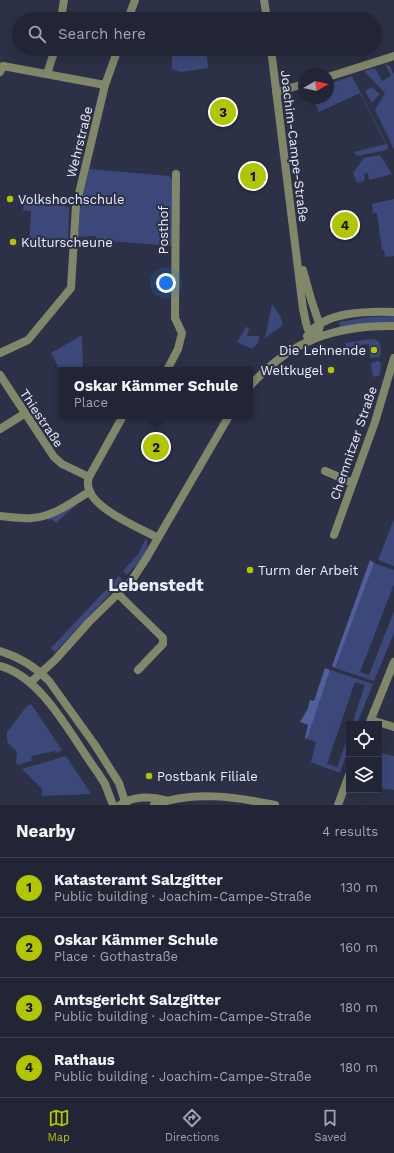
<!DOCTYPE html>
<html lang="en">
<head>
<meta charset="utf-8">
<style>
  :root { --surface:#212535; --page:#292d3d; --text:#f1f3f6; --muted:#a2a5ad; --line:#3e4250; --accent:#b1c500 }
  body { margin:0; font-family:"Work Sans",sans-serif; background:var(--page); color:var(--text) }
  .controls { position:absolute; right:12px; bottom:12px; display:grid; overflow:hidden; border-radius:0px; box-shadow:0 4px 16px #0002 }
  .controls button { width:36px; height:36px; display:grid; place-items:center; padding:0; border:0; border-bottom:1px solid var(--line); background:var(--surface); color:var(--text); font:20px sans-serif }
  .compass { position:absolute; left:298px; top:68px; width:36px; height:36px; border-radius:50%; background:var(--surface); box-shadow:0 4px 16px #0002; rotate:81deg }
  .you { position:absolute; left:166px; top:283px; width:14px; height:14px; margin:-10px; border:3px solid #fff; border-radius:50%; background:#1a73e8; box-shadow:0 0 0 6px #1a73e833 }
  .badge { display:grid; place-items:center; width:26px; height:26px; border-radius:50%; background:var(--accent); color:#111; font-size:13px; font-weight:700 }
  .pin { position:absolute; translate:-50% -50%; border:2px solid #fff; box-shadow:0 1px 4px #0006 }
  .popup { position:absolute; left:59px; top:367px; width:194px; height:52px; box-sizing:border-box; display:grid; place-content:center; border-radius:0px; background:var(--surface); filter:drop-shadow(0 1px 3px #0005); font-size:13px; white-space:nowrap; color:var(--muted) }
  .popup b { font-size:15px; color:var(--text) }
  .popup::after { content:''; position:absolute; left:50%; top:100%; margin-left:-8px; border:8px solid transparent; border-top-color:var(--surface) }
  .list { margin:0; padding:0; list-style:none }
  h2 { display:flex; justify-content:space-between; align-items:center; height:52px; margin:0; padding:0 16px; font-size:17px }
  h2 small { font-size:13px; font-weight:400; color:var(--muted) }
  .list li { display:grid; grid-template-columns:26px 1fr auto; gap:12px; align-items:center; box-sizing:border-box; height:60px; padding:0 16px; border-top:1px solid var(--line) }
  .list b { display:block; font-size:15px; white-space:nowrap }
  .list p { margin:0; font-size:13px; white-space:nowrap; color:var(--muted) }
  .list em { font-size:13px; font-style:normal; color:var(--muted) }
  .icon { flex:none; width:22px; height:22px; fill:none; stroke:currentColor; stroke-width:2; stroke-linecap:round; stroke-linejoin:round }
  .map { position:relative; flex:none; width:394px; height:805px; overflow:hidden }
  .search { position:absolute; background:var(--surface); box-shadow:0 4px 16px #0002; left:12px; right:12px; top:12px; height:44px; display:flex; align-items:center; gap:10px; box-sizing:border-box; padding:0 14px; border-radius:22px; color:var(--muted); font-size:15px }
  .sheet { height:292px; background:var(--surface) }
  nav { display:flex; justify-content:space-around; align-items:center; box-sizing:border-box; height:56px; border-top:1px solid var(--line); background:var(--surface); font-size:11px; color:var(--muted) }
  nav a { display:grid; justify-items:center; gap:2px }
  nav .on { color:var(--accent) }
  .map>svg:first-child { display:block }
</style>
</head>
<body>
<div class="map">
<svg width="394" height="805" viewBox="0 0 394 805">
  <rect width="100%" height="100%" fill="#2c3147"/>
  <!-- green -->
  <path fill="#3d487a" d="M172 49H206L208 68 181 72 172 69Z
    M385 64 390 66 394 74V149L375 110 385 93 364 71 375 68 382 81 391 76Z
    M352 76 388 146 387 150 357 156 354 152 386 144 360 93 319 112 313 98H328V84Z
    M372 87 380 94 372 103 365 91Z
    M380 155 392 174 369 180 368 173 364 174 365 180 357 183 353 173 364 158Z
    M89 169 169 176 172 179V246L96 240V236L78 237 80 210Z
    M394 199V256L385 257 384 250H382L377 213H373L372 204Z
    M25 200 69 207 68 245 48 244 29 248 31 211 23 210Z
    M272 304 280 316 283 325 265 338Z
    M394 316V323L340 328 339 322 369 317Z
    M246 327 249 328 247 336H259L258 343 252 349 237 342Z
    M82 335 83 368 86 370H62V374L51 353Z
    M371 339 376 340 380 343 381 354 379 357 370 358 369 344 346 347V343Z
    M379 361 381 364 380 375 373 377 371 363Z
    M80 502 56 523 51 519 48 521V518Z
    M394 519V566L378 560Z
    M146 538C152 551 135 566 127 575L123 571 139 553Z
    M374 563 394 570V584L360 672 369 675 394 611V633L374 681 335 668Z
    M119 576 123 580 55 652 51 648Z
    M330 670 373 684 357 724H352L365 685 355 682 327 764 337 767 349 733V747L340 773 311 762 316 742 307 739Z
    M31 704 62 750 56 753 55 751 32 756 31 761 18 765 16 763 17 752 7 742V732L27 706Z
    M381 753 394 756V790L379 788V759Z
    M66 756 91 794 42 796V789L22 769Z"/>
  <!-- forest -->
  <path fill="#515f9c" d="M370 560 374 563 335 668 332 666Z
    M325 668 330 670 307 739 305 738 308 725 300 722 308 708 310 700 314 701Z"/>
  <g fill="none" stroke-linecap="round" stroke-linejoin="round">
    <!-- minor -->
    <path stroke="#818769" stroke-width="8" d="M61 19 64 0
      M128 19 135 0
      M0 72 3 66 105 85
      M47 74 55 49
      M328 77 394 56
      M276 92 304 84
      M0 353 28 340 71 288 76 206 105 85 118 49
      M167 370 178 349 182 333 175 318 176 174
      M0 375 54 457 62 464 89 477C79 505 139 527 158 538
      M0 429 24 414
      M325 471 353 483
      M89 477 123 416
      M0 516C10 517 21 519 32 518 53 517 72 502 89 492
      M334 535 375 422 394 358
      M117 593 163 638V644L138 670
      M371 720 394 727
      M369 724 394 662
      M338 805 349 775"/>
    <!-- tertiary -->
    <path stroke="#818769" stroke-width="8" d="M264 0 267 19
      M271 49 303 309C306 319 305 334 317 337
      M303 270 311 299 320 326 317 337
      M307 336C324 311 367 311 394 312
      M250 386C290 341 334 325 394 326
      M0 651C19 657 35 666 49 681L95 745 119 783 126 805
      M0 666C43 677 72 738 98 773L105 784 113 805
      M31 682 55 660 89 622 132 580 147 557 229 416
      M120 805C132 796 151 796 165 800
      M154 805C193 790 236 797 275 805"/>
  </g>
  <!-- markers -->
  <g fill="#b1c500" stroke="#2c3147" stroke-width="1.5">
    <circle cx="10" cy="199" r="4"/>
    <circle cx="13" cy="242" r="4"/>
    <circle cx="374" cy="350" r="4"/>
    <circle cx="331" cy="370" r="4"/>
    <circle cx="250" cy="570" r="4"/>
    <circle cx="149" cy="776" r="4"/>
  </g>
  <g text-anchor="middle" stroke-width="4" stroke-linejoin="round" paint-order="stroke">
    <!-- street labels -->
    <g font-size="13" fill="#ebeffd" stroke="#2c3147">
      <text transform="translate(79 142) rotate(-76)" y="5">Wehrstraße</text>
      <text transform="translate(295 146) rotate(83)" y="5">Joachim-Campe-Straße</text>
      <text transform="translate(163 230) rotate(-90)" y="5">Posthof</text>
      <text transform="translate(42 418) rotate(56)" y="5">Thiestraße</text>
      <text transform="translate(353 443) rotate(-71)" y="5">Chemnitzer Straße</text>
    </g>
    <!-- poi labels -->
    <g font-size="13" fill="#ebeffd" stroke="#2c3147" text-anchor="start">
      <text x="18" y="204">Volkshochschule</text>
      <text x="21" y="247">Kulturscheune</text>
      <text x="366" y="355" text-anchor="end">Die Lehnende</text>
      <text x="323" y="375" text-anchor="end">Weltkugel</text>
      <text x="258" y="575">Turm der Arbeit</text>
      <text x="157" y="781">Postbank Filiale</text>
    </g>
    <!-- district labels -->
    <g font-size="17" font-weight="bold" fill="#ebeffd" stroke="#2c3147">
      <text x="156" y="591">Lebenstedt</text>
    </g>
  </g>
</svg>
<div class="controls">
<button><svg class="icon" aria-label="locate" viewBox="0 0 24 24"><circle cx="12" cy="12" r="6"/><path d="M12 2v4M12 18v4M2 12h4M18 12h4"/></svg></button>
<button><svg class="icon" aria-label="layers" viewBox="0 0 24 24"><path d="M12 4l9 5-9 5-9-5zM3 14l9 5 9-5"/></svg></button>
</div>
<svg class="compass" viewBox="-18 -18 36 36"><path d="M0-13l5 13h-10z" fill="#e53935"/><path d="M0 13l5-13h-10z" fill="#a2a5ad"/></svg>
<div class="you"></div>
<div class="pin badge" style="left:253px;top:176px">1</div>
<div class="pin badge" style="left:156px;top:447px">2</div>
<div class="popup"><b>Oskar Kämmer Schule</b>Place</div>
<div class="pin badge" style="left:223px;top:112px">3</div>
<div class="pin badge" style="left:345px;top:225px">4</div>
<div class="search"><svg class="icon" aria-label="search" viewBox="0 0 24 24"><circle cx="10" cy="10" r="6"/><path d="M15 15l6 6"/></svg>Search here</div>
</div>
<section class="sheet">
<h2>Nearby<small>4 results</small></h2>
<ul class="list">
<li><span class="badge">1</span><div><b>Katasteramt Salzgitter</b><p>Public building · Joachim-Campe-Straße</p></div><em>130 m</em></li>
<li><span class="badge">2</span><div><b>Oskar Kämmer Schule</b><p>Place · Gothastraße</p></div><em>160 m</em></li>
<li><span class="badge">3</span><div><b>Amtsgericht Salzgitter</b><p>Public building · Joachim-Campe-Straße</p></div><em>180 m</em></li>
<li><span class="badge">4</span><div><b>Rathaus</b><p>Public building · Joachim-Campe-Straße</p></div><em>180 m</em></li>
</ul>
</section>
<nav>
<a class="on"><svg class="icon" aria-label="map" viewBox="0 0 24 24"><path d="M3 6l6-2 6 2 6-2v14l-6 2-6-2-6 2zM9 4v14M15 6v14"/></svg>Map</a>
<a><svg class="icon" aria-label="directions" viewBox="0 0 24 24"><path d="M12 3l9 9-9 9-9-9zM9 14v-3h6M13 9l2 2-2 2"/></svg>Directions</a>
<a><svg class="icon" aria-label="saved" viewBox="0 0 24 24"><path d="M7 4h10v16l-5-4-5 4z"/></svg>Saved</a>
</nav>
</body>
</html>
